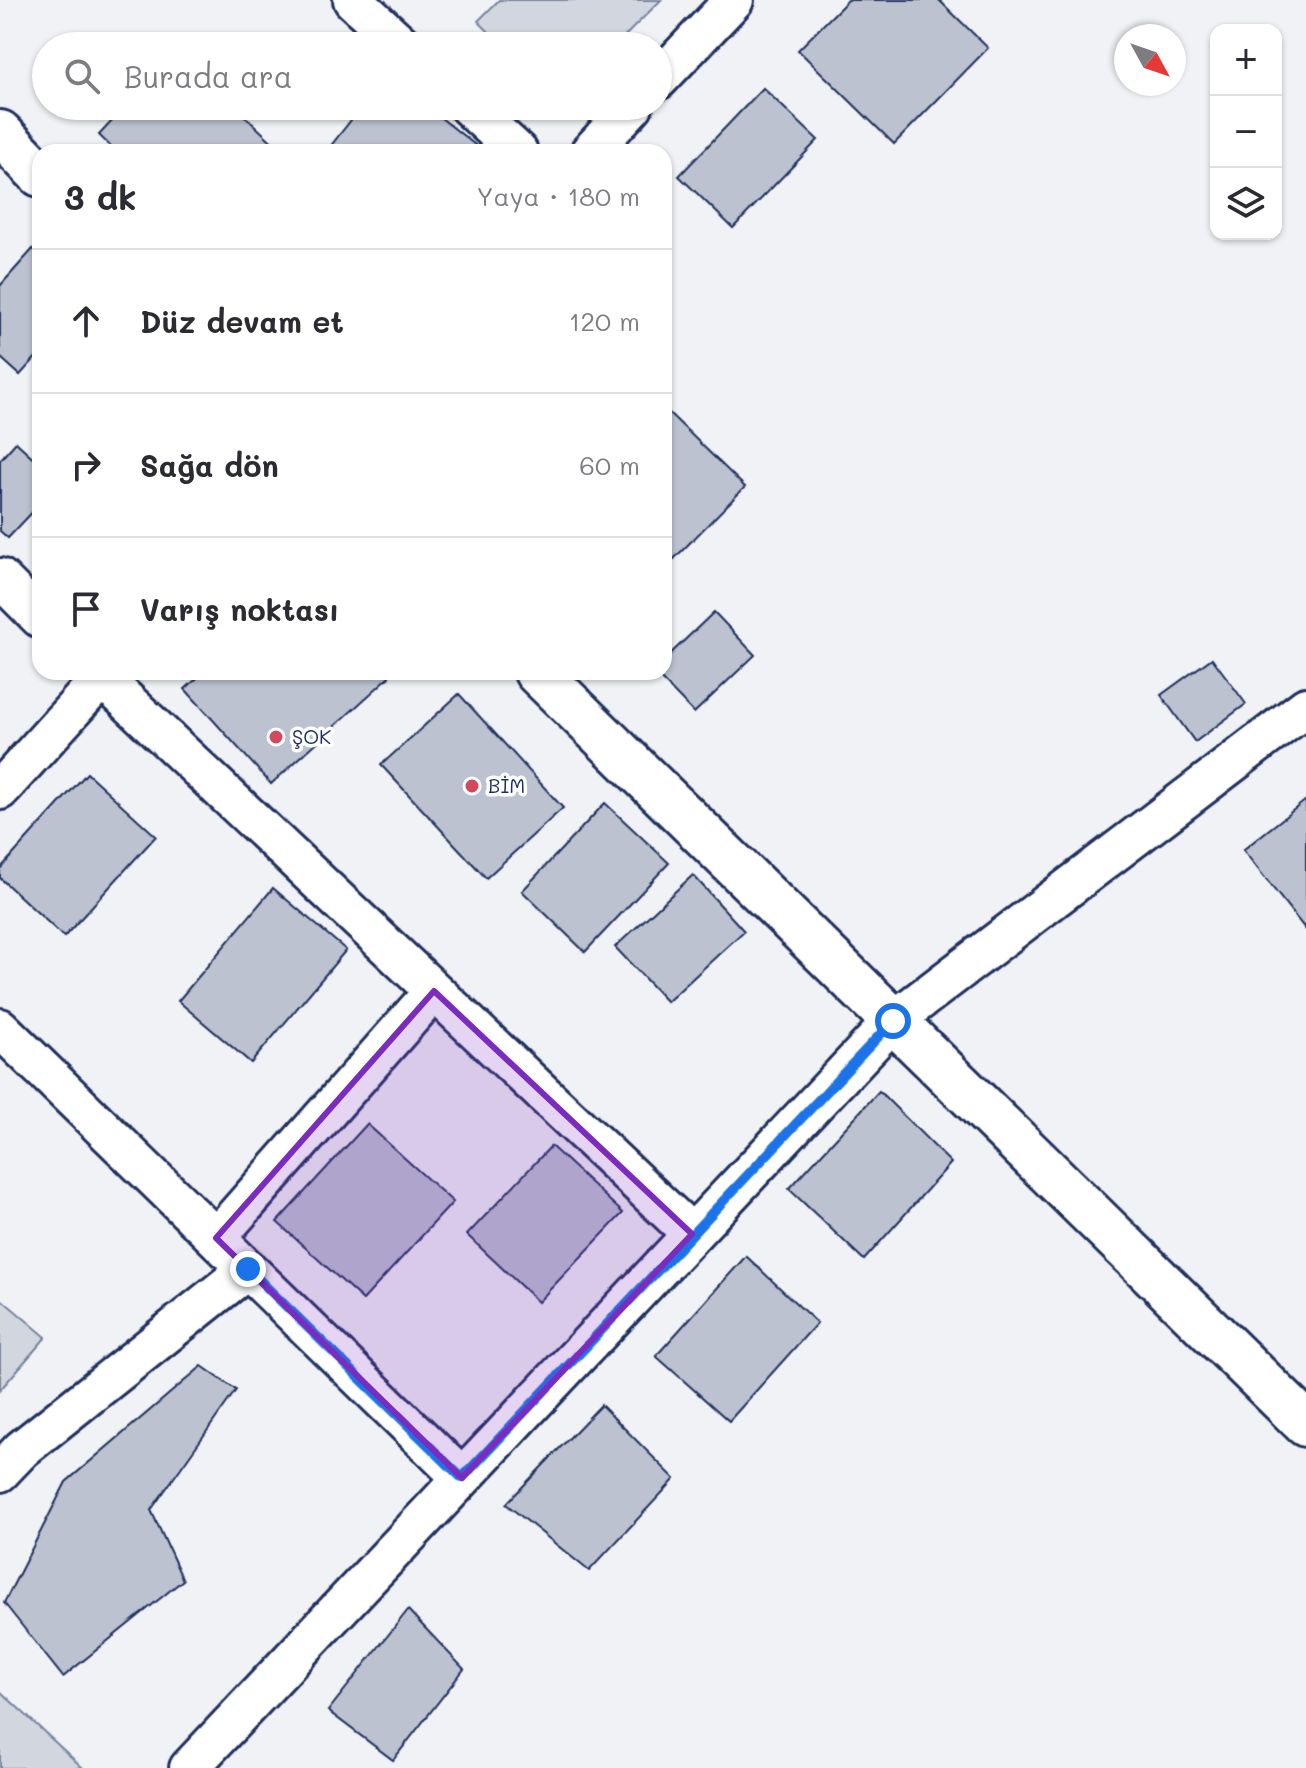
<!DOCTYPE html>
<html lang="tr">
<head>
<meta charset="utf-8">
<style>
  :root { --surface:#fff; --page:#f7f7f7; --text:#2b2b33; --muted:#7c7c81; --line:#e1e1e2 }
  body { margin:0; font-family:Mali,sans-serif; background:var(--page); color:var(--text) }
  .controls { position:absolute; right:24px; top:24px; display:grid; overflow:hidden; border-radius:16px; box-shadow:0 2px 6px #0004 }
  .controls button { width:72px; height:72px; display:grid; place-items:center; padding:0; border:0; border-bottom:2px solid var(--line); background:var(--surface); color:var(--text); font:40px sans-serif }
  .compass { position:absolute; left:1114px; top:24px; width:72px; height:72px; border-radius:50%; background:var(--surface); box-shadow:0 2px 6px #0004; rotate:130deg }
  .stop { position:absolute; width:24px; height:24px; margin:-18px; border:6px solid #1a73e8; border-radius:50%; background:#fff }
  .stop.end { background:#1a73e8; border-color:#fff; box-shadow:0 2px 8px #0008 }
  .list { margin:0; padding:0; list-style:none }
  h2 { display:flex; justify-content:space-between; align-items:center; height:104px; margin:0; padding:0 32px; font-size:34px }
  h2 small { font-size:26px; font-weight:400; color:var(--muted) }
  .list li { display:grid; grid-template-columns:52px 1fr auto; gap:24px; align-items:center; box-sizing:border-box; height:144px; padding:0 32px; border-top:2px solid var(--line) }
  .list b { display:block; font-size:30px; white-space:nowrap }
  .list em { font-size:26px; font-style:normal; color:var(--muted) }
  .icon { flex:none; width:44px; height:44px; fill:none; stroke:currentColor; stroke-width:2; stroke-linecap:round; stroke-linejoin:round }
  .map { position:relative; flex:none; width:1306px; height:1768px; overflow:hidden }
  .search { position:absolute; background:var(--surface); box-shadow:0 2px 6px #0004; left:32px; top:32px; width:640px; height:88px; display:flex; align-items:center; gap:20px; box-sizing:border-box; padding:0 28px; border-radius:44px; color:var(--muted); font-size:30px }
  .panel { position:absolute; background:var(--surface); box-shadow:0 2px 6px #0004; left:32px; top:144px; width:640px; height:536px; border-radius:24px }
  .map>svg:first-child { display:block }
</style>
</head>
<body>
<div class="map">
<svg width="1306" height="1768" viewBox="0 0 1306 1768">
  <rect width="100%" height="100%" fill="#f1f2f5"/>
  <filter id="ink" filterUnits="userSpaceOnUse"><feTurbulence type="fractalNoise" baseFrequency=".0125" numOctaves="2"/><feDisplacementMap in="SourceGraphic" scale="16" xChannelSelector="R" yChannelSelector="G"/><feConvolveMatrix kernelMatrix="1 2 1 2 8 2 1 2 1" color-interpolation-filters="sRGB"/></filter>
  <g filter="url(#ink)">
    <!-- green -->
    <path fill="#d2d6df" stroke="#76829e" stroke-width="2" d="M499 0H661L615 46H503L478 21Z
      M0 1298 46 1337 0 1390Z
      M0 1691 83 1768H0Z"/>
    <!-- building -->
    <path fill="#bcc2d0" stroke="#1b2f5e" stroke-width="2" d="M848 0H939L988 48 894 144 798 50Z
      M763 88 818 140 733 228 679 176Z
      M126 106H234L283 152H116L99 135Z
      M362 106H426L484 152H326Z
      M33 249 40 255V353L20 375 0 357V286Z
      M664 408 745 487 664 569Z
      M16 442 40 464V504L8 538 0 531V460Z
      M714 612 755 655 694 713 654 672H664V660Z
      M1212 658 1246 704 1195 742 1161 695Z
      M204 672H385L389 677 271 784 185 689Z
      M459 694 563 808 486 878 381 765Z
      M87 773 156 836 64 937 0 878V869Z
      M1306 800V930L1243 850Z
      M605 803 669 863 585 952 522 891Z
      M693 875 744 931 667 1002 615 947Z
      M273 888 346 950 251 1063 178 1001Z
      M879 1091 951 1163 864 1260 789 1189Z
      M367 1124 453 1202 363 1300 277 1222Z
      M551 1146 623 1213 538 1302 467 1235Z
      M746 1256 817 1323 729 1421 656 1356Z
      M202 1366 236 1390 151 1510 183 1580 63 1677 4 1603 66 1482Z
      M601 1405 675 1479 589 1571 506 1504Z
      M408 1610 464 1669 393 1760 328 1711Z"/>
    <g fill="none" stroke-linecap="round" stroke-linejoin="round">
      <!-- street casing -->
      <g stroke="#1b2f5e" stroke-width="44">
        <path id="street" d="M353 0 403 46
          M658 80 734 0
          M468 106 518 152
          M590 152 633 106
          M0 578 40 618
          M96 672 692 1234
          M0 790 107 672
          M0 1028 462 1478
          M216 1238 434 991
          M0 1472 22 1449 248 1269
          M189 1768 893 1021 1306 707"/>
      </g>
      <!-- secondary casing -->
      <g stroke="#1b2f5e" stroke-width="50">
        <path id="secondary" d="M0 133 40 174
          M537 672 1306 1424"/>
      </g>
      <!-- street -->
      <use href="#street" stroke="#fff" stroke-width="38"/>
      <!-- secondary -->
      <use href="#secondary" stroke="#fff" stroke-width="44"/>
    </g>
  </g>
  <g fill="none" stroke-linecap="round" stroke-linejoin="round" filter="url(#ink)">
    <!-- route -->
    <path stroke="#1a73e8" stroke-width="10" d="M248 1269 462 1478 893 1021"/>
  </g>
  <!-- marked area -->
  <path fill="#7b2cbf" fill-opacity="0.2" stroke="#7b2cbf" stroke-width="6" stroke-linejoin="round" d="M434 991 692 1234 462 1478 216 1238Z"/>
  <!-- markers -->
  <g fill="#d1495b" stroke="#fff" stroke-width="3">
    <circle cx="276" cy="737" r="8"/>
    <circle cx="472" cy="786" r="8"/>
  </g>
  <g text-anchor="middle" stroke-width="7" stroke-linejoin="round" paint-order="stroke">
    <!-- poi labels -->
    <g font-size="20" fill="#1b2f5e" stroke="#fff" text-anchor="start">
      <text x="292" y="744">ŞOK</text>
      <text x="488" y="793">BİM</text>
    </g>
  </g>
</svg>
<div class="controls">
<button>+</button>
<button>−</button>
<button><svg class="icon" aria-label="layers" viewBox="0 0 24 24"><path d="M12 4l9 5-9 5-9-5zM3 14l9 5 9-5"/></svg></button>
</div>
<svg class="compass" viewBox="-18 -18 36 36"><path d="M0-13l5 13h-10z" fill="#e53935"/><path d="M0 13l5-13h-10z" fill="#7c7c81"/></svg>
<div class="stop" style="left:893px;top:1021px"></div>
<div class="stop end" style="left:248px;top:1269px"></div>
<div class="search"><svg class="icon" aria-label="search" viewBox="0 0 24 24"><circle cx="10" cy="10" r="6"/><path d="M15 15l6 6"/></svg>Burada ara</div>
<section class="panel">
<h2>3 dk<small>Yaya · 180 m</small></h2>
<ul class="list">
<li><svg class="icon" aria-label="ahead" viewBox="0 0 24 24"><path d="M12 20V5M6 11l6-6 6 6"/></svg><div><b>Düz devam et</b></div><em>120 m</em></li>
<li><svg class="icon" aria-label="right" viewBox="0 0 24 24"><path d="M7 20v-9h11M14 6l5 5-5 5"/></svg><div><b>Sağa dön</b></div><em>60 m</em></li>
<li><svg class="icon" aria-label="arrive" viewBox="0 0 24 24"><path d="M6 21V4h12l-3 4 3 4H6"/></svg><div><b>Varış noktası</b></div></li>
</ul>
</section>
</div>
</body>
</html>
